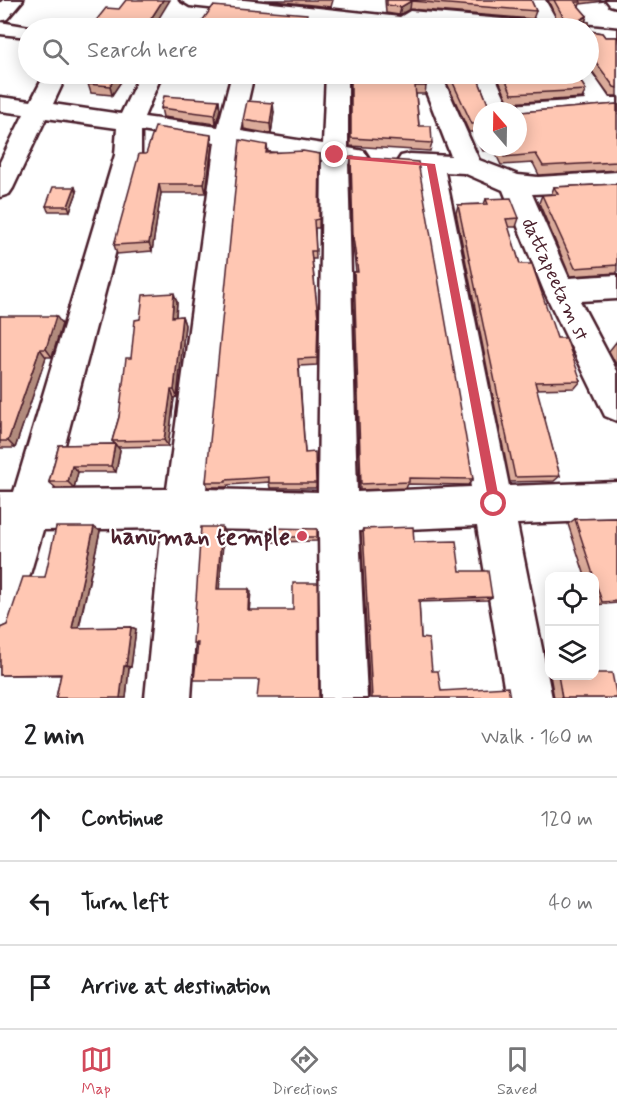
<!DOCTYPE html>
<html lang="en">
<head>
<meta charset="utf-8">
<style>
  :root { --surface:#fff; --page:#f2f2f2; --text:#202124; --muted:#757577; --line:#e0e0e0; --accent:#d1495b }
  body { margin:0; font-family:Mynerve,sans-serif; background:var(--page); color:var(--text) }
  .controls { position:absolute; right:18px; bottom:18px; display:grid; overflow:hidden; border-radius:12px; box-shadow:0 3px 15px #0003 }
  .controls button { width:54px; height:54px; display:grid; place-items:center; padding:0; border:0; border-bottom:2px solid var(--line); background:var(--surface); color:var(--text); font:30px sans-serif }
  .compass { position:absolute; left:473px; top:102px; width:54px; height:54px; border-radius:50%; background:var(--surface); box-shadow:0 3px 15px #0003; rotate:340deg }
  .stop { position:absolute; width:18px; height:18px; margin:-14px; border:4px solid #d1495b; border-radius:50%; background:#fff }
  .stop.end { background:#d1495b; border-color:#fff; box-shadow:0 2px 6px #0008 }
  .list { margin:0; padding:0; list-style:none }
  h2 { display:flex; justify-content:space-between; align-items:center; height:78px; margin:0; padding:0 24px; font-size:26px }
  h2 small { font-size:20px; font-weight:400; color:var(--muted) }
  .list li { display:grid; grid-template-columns:39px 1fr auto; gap:18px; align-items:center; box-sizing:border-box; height:84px; padding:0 24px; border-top:2px solid var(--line) }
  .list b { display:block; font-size:22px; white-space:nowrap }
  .list em { font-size:20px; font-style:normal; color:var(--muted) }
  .icon { flex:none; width:33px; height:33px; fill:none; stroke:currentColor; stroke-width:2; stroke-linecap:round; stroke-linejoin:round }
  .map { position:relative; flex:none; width:617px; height:698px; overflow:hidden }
  .search { position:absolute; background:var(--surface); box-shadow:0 3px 15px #0003; left:18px; right:18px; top:18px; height:66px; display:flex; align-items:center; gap:15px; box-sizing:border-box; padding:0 21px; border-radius:33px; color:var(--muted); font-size:22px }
  .sheet { height:330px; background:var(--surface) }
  nav { display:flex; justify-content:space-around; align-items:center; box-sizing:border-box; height:84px; border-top:2px solid var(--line); background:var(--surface); font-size:16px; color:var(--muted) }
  nav a { display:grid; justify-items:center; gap:3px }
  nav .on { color:var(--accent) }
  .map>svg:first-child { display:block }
</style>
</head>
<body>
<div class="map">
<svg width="617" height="698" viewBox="0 0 617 698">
  <rect width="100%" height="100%" fill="#fff"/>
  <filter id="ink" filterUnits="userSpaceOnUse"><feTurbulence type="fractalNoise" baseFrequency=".0167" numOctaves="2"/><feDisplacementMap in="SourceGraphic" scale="12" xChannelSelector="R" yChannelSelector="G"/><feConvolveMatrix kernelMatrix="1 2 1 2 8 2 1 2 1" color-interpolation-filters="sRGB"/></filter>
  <g filter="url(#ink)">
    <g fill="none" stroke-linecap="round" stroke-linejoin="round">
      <!-- minor casing -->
      <g stroke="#4a1f2b" stroke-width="5">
        <path id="minor" d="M3 0H23L7 19 0 21V3Z
          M180 0H244L400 17 410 11 537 22 525 0H545L561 28H475L423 24 419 28H399L190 6Z
          M606 0H617V7L610 5Z
          M0 22 36 28H28V37L0 34Z
          M588 26 617 29V41L588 38V28H580Z
          M589 69 609 98H617V112L518 118V111H487L472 74H494L508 105 586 100 570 74H588Z
          M45 74H67L53 104 121 114 140 74H162L144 117 218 127 232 74H254L241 131 323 144 326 74H348V148L364 151 368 157 364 163 348 164 357 492 471 487 419 171 401 168 397 162 401 156 410 154 451 156 419 74H441L479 160 518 175 538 177 617 172V190L532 194 569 278 617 275V299L580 301 617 371V421L605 416 544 291 503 190 464 173 445 172 509 486 617 482V520L517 524 552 698H506L477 526 359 531 367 698H321L319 531 202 529 191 698H145L162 528 43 530 15 625 0 632V492H14L115 155 117 128 46 118 13 188 9 194 0 197V162L24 114 0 111V97L31 101ZM141 131 215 142 167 489 53 490 141 155ZM239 146 322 160 318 492 206 489Z"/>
      </g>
      <!-- minor -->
      <use href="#minor" fill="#fff" fill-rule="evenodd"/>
    </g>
    <!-- wall -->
    <path fill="#dbab9a" stroke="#4a1f2b" stroke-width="1.5" fill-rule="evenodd" d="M265 0H333L331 7Z
      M385 0H531L536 11 533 19 410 9 399 15 386 13Z
      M548 0H605L604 1 580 4 579 7 587 16 585 22H589L590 31 602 33 605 37H617V96H610L589 67 588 68V28H471L473 22H558Z
      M78 74H126L112 95 91 93 88 84 94 76Z
      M255 74H302L301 81 256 77Z
      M358 74H421L426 86 425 94H416L419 126 432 143 430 151 350 146 351 80H358Z
      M443 74H476L488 104 521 112 617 104V170L539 175 533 163 501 165 494 150 483 151 473 132H469ZM482 111 518 147H482Z
      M496 74H576L586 90 582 98 509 103Z
      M161 108 220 109 216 124 163 117Z
      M274 112 271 134 244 129 243 120Z
      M212 144 206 193H161L152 251 117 254 114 245 146 154Z
      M267 145 268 152 320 154 319 228H315L316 259H312L318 317 317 365 299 366 305 453 316 483V488H270L269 482 228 485 227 487H208L206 482Z
      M351 157 473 479 468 485 408 484 406 488 360 490 353 281 354 272H356L353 247 350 166Z
      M617 184V273L570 276 539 203 542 195H551L554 187Z
      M77 192 70 211H48L46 206Z
      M486 199 519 218 516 227H508L520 264 557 338 581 381 575 388 536 389 560 476 554 481 510 482 456 213 458 205 484 204Z
      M177 302 176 317 182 316 185 325 177 397 174 398 168 446 118 447 120 450 116 472H78L74 488H56L49 482 59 445 115 444 112 441 119 417 140 319Z
      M0 316 62 324 52 357H46L15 448H0Z
      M617 341V366L609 351Z
      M617 518V603L594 605V576H585L568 524 575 519Z
      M317 529V541L272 542 271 537Z
      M363 529 414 542 460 571 492 597 487 600 419 602 421 638 432 671 441 691 510 698H370L361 533Z
      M100 531 79 628 131 627 136 629 131 667H129L126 698H56L61 675H0V628L7 625 45 577Z
      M550 675H594L617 698H553H554Z"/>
    <!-- shaded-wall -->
    <path fill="#b28b7d" stroke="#4a1f2b" stroke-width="1.5" d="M163 0H170L153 28H145Z
      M411 1 410 9 399 15 401 7Z
      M587 16 584 25 578 27 581 19Z
      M117 74H126L112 95 110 86Z
      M219 100 220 109 216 124 215 115Z
      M273 103 274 112 271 134 270 124Z
      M211 135 212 144 206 193 204 184Z
      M159 184 161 193 152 251 149 243Z
      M75 187 77 192 70 211 68 206Z
      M174 293 177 302 175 325 172 317Z
      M56 316 62 324 52 357 46 349Z
      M182 316 185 325 177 397 174 390Z
      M40 349 46 357 15 448 8 441Z
      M171 390 174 398 168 446 164 440Z
      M115 444 120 450 116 472 111 466Z
      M72 466 78 472 74 488 68 482Z
      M94 527 100 531 78 630 72 628Z
      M222 527 224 532 219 592 217 589Z
      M249 589 251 592 249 612 248 610Z
      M131 627 136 629 131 667 126 666Z
      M124 666 129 667 126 698H120Z"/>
    <!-- building -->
    <path fill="#ffc7b3" stroke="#4a1f2b" stroke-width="1.5" d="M126 0H163L145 28H90L106 8 119 9Z
      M387 0H531L536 11 411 1 401 7 387 5Z
      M554 0H580L581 2H575L587 16 581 19 582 21 589 22 590 31 602 33 605 37H617V88L614 87 593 58 590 63 588 64V28H477L473 22H566Z
      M213 6 307 14 306 28H197Z
      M95 74H117L110 86 88 84Z
      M359 74H421L426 86H415L419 126H431L432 143 351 138V80H359Z
      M449 74H476L488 104 519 105 521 112 617 104V162L543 166 536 154 504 157 499 147H518V111H482V137L476 124H472Z
      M503 74H576L586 90 512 94Z
      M164 96 219 100 215 115 161 108Z
      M247 101 273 103 270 124 243 120Z
      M155 127 211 135 204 184H159L149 243 114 245 139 154H146Z
      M240 140 267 145 266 153 303 151 320 154 319 219 314 220 316 251H311L318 317 317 358 298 359 305 453 315 452 316 483H269V477L226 480V482H206Z
      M351 157 418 162 473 479 409 478V482L361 484 354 272H358L353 237Z
      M617 184V265L575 268 542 195 558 194 554 187Z
      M53 187H75L68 206H46Z
      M511 198 519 218 506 219 520 264H532L557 338H566L581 381 535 382 560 476 515 477 458 205 488 204 486 199Z
      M174 293 172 317 182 316 174 390H171L164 440 112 441 119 417 126 358H131L135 320 140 319 143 295Z
      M0 316H56L46 349H40L8 441H0Z
      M115 444 111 466H72L68 482H49L59 445Z
      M617 518V601L602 602 575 519Z
      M56 527H94L72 628 131 627 126 666H124L120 698H56L61 674 0 675V628L7 625 23 577H45Z
      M201 527H222L217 589H249L248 610H293V583H318L319 698H257L259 680H194L198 643H193Z
      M413 527 414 542 456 541 460 571H488L492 597 419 600 421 638 429 639 432 671H438L441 691 508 687 510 698H372L363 529Z
      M271 528 317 529V537H271Z
      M594 673H612L617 698H561H562L558 675H594Z"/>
  </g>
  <!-- route -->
  <path fill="#d1495b" d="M332 154 435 164 500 504 498 509 494 510 489 504 427 166 335 158Z"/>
  <!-- markers -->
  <circle fill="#d1495b" stroke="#fff" stroke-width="2" cx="302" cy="536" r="6"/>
  <g text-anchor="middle" stroke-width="4.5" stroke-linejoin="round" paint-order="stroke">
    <!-- street labels -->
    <g font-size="20" fill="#4a1f2b" stroke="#fff">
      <text transform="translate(556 279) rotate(65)" y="7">dattapeetam st</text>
    </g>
    <!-- near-poi labels -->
    <g font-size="24" font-weight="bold" fill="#4a1f2b" stroke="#fff" text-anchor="end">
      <text x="290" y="544">hanuman temple</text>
    </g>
  </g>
</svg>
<div class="controls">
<button><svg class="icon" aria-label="locate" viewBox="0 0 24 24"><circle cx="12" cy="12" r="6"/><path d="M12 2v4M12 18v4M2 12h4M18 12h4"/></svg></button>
<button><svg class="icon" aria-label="layers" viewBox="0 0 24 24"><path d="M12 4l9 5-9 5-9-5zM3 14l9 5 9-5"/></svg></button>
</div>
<svg class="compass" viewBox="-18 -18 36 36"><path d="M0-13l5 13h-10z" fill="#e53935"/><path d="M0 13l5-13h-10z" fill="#757577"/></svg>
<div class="stop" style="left:494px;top:504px"></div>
<div class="stop end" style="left:335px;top:155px"></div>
<div class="search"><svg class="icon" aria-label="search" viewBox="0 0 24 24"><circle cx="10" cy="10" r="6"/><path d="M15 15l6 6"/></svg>Search here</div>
</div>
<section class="sheet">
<h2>2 min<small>Walk · 160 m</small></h2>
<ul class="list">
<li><svg class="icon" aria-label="ahead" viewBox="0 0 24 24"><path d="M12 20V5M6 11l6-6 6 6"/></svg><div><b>Continue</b></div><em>120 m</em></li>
<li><svg class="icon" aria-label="left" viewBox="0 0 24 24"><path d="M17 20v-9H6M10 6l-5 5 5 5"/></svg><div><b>Turn left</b></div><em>40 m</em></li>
<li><svg class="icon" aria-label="arrive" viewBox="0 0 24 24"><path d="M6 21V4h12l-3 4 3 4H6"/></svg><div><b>Arrive at destination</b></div></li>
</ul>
</section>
<nav>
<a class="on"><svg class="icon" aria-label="map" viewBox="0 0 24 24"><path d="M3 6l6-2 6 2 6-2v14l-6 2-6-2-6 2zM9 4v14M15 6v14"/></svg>Map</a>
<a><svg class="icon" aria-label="directions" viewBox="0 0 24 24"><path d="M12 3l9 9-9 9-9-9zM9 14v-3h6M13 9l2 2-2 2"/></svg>Directions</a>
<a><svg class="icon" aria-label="saved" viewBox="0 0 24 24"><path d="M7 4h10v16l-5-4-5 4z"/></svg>Saved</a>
</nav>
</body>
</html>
